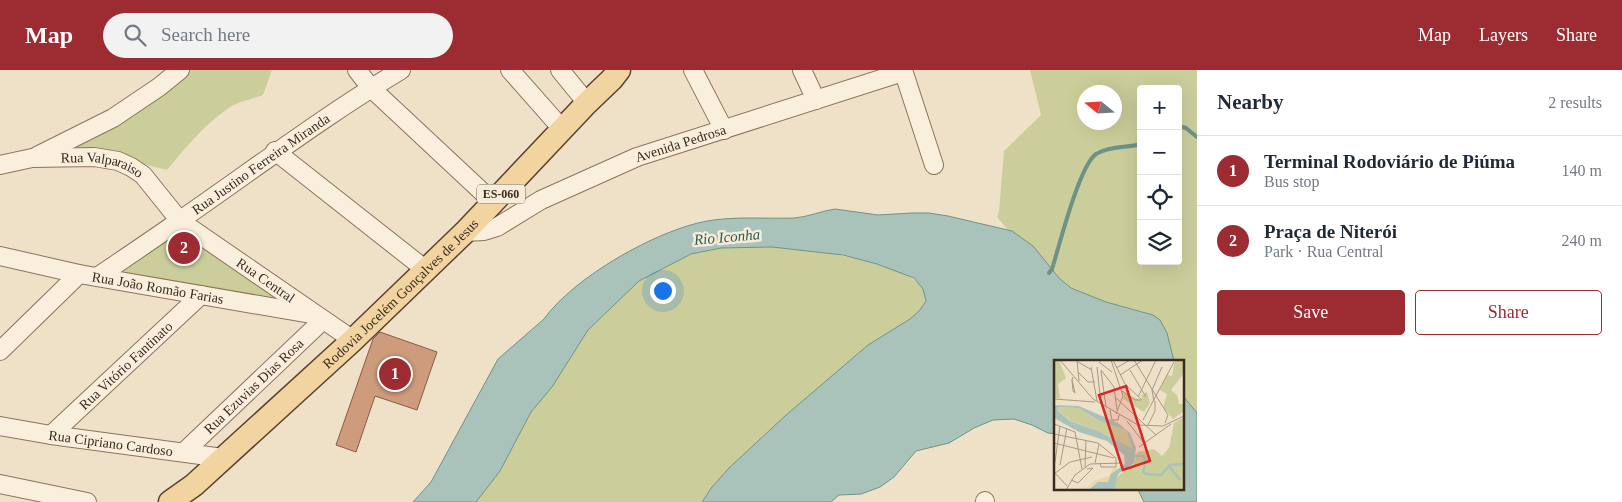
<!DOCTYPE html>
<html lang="en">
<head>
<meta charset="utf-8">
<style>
  :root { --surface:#fff; --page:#f2f2f3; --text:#1f2937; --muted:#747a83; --line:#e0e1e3; --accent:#9c2b32 }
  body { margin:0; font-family:Georgia,serif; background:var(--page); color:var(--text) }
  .controls { position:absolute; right:15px; top:15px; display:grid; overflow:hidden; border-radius:5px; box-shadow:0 5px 20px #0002 }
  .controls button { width:45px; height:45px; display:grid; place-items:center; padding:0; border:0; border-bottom:1px solid var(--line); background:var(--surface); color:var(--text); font:25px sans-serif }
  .compass { position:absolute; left:1077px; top:15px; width:45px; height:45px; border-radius:50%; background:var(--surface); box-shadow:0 5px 20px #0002; rotate:288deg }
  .you { position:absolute; left:662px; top:220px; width:18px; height:18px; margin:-12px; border:4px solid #fff; border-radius:50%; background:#1a73e8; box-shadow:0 0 0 8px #1a73e833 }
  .badge { display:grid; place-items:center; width:32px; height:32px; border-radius:50%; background:var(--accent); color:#fff; font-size:16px; font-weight:700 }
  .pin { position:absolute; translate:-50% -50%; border:2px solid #fff; box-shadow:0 1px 5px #0006 }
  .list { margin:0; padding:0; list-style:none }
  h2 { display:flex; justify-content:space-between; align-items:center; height:65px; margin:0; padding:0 20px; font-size:21px }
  h2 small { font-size:16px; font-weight:400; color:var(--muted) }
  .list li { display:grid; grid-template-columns:32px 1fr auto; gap:15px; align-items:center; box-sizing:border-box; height:70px; padding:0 20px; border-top:1px solid var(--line) }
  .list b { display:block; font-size:19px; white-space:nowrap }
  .list p { margin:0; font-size:16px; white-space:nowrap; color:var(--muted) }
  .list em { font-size:16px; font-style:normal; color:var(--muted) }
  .actions { display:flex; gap:10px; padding:15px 20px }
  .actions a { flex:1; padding:11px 0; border:1px solid var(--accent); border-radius:5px; text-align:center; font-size:18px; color:var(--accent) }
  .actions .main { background:var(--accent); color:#fff }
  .icon { flex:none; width:28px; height:28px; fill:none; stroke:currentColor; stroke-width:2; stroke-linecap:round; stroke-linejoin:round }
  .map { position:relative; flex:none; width:1197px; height:432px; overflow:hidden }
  header { display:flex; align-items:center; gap:30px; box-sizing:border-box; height:70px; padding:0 25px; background:var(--accent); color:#fff }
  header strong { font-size:24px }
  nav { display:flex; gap:28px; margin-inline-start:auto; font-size:18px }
  .search { width:350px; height:45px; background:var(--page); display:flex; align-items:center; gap:12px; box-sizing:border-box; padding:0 18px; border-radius:28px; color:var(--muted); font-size:19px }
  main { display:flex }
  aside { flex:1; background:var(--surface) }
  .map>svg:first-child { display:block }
</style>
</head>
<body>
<header>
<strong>Map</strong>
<div class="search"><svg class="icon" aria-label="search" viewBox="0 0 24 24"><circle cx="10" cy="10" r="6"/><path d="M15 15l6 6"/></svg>Search here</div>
<nav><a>Map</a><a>Layers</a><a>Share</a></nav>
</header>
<main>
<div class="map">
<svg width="1197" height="432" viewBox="0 0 1197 432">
  <rect width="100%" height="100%" fill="#efe1c8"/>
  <!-- green -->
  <path fill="#cbce9b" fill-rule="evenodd" d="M180 0H272L263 25C253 29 239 31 230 37 205 54 186 77 167 100L111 86 64 87 85 62Z
    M1030 0H1197V343L1183 326V291H1174L1167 263 1160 250 1141 241 1106 232 1071 218 1059 208 1033 176 1008 160 997 147 999 141 1004 81 1041 45ZM1141 19H1178V191H1141ZM1084 22H1114V52H1084Z
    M185 150 325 245 99 206Z
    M772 177C799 180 939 190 925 235L910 249 868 275 785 346 729 398 712 417 702 432H476L500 401 531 342 552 317 588 260 639 211 691 184 721 178Z"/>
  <!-- water -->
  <path fill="#a9c3ba" stroke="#6f9288" d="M835 139 878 145 912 143H929L948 146 1012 161 1033 176 1059 208 1071 218 1106 232 1153 245 1160 250 1167 263 1174 291H1056V364L1048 363 1032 355 1014 349 993 350 974 358 949 373 916 381 894 407 880 417 861 424 839 425 831 432H702L712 417 729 398 785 346 868 275 910 249 920 240 926 231 923 219 914 208 877 194 843 185 772 177 721 178 691 184 639 211 588 260 552 317 531 342 500 401 476 432H413L431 412 498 289 544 249C574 207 657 160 707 151 736 146 765 149 794 148 808 147 821 141 835 139Z
    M1183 326 1197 343V432H1144L1137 418H1183Z"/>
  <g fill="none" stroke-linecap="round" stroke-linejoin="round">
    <!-- stream -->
    <path stroke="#6f9288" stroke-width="4" d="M1178 56 1186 58 1197 67
      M1049 203 1052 199C1059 177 1079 96 1096 84 1109 76 1127 78 1141 74"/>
  </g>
  <!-- building -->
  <path fill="#ce9b7d" stroke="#8b5b42" d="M380 262 437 282 417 340 375 326 356 382 336 375 373 269Z"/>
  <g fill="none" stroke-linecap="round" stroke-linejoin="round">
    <!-- minor casing -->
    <g stroke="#8c735c" stroke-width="20">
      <g id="minor">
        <path d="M357 0 371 18 493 132"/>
        <path d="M510 0 563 60"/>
        <path d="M560 0 587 33"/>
        <path d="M693 0 724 60"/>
        <path d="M802 0 816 30"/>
        <path d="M903 0 934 95"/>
        <path d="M275 81 426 200"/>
        <path d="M37 86 113 48 159 17 180 0"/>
        <path id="s1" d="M0 95 32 88 94 87 118 91 131 97 143 105 180 151 353 270"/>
        <path id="s2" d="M465 162 484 161 497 157 541 130 637 87 903 2"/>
        <path id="s3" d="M0 186 79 204 311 244"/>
        <path id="s4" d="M97 207C125 188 152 170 179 151 253 100 324 46 401 0"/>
        <path d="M0 281 79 204"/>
        <path id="s5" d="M0 356 51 365 223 388"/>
        <path id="s6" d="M51 365 201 225"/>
        <path id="s7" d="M184 382 323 250"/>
        <path d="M0 414 87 432"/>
        <path d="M985 431V432"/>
      </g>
    </g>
    <!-- major casing -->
    <g stroke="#5a4230" stroke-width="25">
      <g id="major">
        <path id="s8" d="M170 432 194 415 353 270 465 162 587 33 612 9 619 0"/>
      </g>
    </g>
    <!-- minor -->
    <use href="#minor" stroke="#f9efdc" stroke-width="18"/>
    <!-- major -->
    <use href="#major" stroke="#f2d4a0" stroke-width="22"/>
  </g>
  <g text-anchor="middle" stroke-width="5" stroke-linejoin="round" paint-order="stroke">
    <!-- shield labels -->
    <rect fill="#f6ecd8" stroke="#746657" stroke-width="1" x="477" y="114.5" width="48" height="19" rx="4"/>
    <g font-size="12" font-weight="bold" fill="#3c2c20">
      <text x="501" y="128">ES-060</text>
    </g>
    <!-- street labels -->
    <g font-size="14" fill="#3c2c20" stroke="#f6ecd8">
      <text dy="5" stroke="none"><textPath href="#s2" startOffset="235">Avenida Pedrosa</textPath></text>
      <text dy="5" stroke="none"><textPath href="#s4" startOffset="199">Rua Justino Ferreira Miranda</textPath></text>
      <text dy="5" stroke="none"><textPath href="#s1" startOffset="104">Rua Valparaiso</textPath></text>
      <text dy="5" stroke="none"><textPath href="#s1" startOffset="311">Rua Central</textPath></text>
      <text dy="5" stroke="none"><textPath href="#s3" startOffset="161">Rua João Romão Farias</textPath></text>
      <text dy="5" stroke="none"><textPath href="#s8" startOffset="311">Rodovia Jocelém Gonçalves de Jesus</textPath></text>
      <text dy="5" stroke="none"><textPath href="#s6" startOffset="102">Rua Vitório Fantinato</textPath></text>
      <text dy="5" stroke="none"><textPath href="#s7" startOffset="96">Rua Ezuvias Dias Rosa</textPath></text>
      <text dy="5" stroke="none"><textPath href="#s5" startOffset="112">Rua Cipriano Cardoso</textPath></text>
    </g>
    <!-- water labels -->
    <g font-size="15" font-style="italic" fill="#2f5c57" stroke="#f6ecd8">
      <text transform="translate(727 167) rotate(-5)" y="5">Rio Iconha</text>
    </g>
  </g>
  <!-- overview -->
  <g transform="translate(1054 290)">
    <rect width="130" height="130" fill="#efe1c8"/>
    <path d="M0 0H5L12 18 4 24 6 38H0ZM121 0H130V13L117 30 123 35 125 44H130V51L119 59 109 47 113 34 106 30 113 15 118 16ZM93 32 96 43 90 52 69 39 70 33 89 41 87 35ZM7 47 24 48 46 61 72 70 78 88 44 71 17 61 3 50ZM130 57V130H60V119L80 104 83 92 100 89 108 96 115 88 120 63Z" fill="#cbce9b"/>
    <path d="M60 107 63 109 54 123 44 122 30 130 40 121 55 116Z" fill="#ebd5a5"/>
    <path d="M0 45 25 46 64 63 76 73 82 88 80 103 64 114 60 130H34L44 122H54L57 114 71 104 70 95 53 81 25 72 0 58ZM6 47 24 48 46 61 72 70 78 88 44 71 16 61 3 50Z" fill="#a9c3ba" fill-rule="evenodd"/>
    <path fill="none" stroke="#a9c3ba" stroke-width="2.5" d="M81 96H89L92 100 89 112 93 114 107 115 116 105 130 104M115 106 126 120"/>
    <path fill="none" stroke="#a79985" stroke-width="1" d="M6 0 39 39 84 65 109 66 130 56M23 0 25 21M57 0 69 36 62 54M59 0 71 24 88 40M80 0 114 55 111 63M24 2 38 10M45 2 58 12M37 7 43 41M43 7 47 44M62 8 76 0M47 10 60 27 63 50M76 10 92 37M47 11 52 47M24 12 34 22H41M66 15 89 0M18 20 21 33 19 31 18 20 19 17M68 31 81 40H88M61 37 102 75M84 37 102 0M0 39 41 42M100 41 98 30 108 7M56 50 58 60H64L65 55M89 60 120 2M73 61 90 83M0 64 21 72 28 109M94 65 101 51V41M0 74 44 83 62 98V107H47L46 103M0 83 60 98M85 87 117 64M1 102 6 66M41 103 45 84M6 105 13 68M31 107 32 80M1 113 13 126M0 114 16 102 38 97M17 120 24 123 39 108 33 109M12 130 21 115 36 104 67 103"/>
    <path fill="#d62828" fill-opacity="0.15" stroke="#d62828" stroke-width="2.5" d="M72 26 96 101 69 110 45 35Z"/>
    <rect width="130" height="130" fill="none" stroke="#3c2c20" stroke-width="2.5"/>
  </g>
</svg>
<div class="controls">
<button>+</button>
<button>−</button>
<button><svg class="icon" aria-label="locate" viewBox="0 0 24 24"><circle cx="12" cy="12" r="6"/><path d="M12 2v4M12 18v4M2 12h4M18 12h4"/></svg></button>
<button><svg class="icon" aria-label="layers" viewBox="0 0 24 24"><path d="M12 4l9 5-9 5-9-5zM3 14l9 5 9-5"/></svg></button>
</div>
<svg class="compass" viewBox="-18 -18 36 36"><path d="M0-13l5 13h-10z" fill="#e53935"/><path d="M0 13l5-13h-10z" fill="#747a83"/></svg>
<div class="you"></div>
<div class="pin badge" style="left:395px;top:304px">1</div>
<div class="pin badge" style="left:184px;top:178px">2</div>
</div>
<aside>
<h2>Nearby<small>2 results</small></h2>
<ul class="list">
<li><span class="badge">1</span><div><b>Terminal Rodoviário de Piúma</b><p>Bus stop</p></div><em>140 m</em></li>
<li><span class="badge">2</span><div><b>Praça de Niterói</b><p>Park · Rua Central</p></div><em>240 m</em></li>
</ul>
<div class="actions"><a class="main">Save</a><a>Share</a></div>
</aside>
</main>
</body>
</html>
